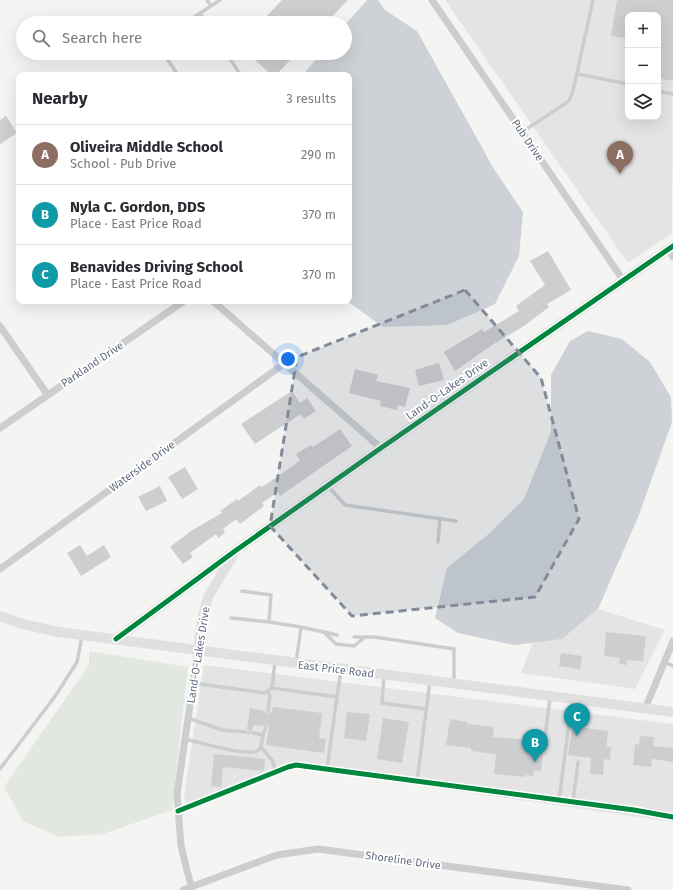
<!DOCTYPE html>
<html lang="en">
<head>
<meta charset="utf-8">
<style>
  :root { --surface:#fff; --page:#f7f7f7; --text:#2b2b33; --muted:#7c7c81; --line:#e1e1e2; --accent:#7c3aed }
  body { margin:0; font-family:"Fira Sans",sans-serif; background:var(--page); color:var(--text) }
  .controls { position:absolute; right:12px; top:12px; display:grid; overflow:hidden; border-radius:8px; box-shadow:0 4px 16px #0002 }
  .controls button { width:36px; height:36px; display:grid; place-items:center; padding:0; border:0; border-bottom:1px solid var(--line); background:var(--surface); color:var(--text); font:20px sans-serif }
  .you { position:absolute; left:288px; top:359px; width:14px; height:14px; margin:-10px; border:3px solid #fff; border-radius:50%; background:#1a73e8; box-shadow:0 0 0 6px #1a73e833 }
  .badge { display:grid; place-items:center; width:26px; height:26px; border-radius:50%; background:var(--accent); color:#fff; font-size:13px; font-weight:700 }
  .pin { position:absolute; translate:-50% -33px; filter:drop-shadow(0 1px 2px #0008) }
  .pin::after { content:''; position:absolute; top:21px; width:14px; height:12px; background:inherit; clip-path:polygon(0 0,100% 0,50% 100%) }
  .list { margin:0; padding:0; list-style:none }
  h2 { display:flex; justify-content:space-between; align-items:center; height:52px; margin:0; padding:0 16px; font-size:17px }
  h2 small { font-size:13px; font-weight:400; color:var(--muted) }
  .list li { display:grid; grid-template-columns:26px 1fr auto; gap:12px; align-items:center; box-sizing:border-box; height:60px; padding:0 16px; border-top:1px solid var(--line) }
  .list b { display:block; font-size:15px; white-space:nowrap }
  .list p { margin:0; font-size:13px; white-space:nowrap; color:var(--muted) }
  .list em { font-size:13px; font-style:normal; color:var(--muted) }
  .icon { flex:none; width:22px; height:22px; fill:none; stroke:currentColor; stroke-width:2; stroke-linecap:round; stroke-linejoin:round }
  .map { position:relative; flex:none; width:673px; height:890px; overflow:hidden }
  .search { position:absolute; background:var(--surface); box-shadow:0 4px 16px #0002; left:16px; top:16px; width:336px; height:44px; display:flex; align-items:center; gap:10px; box-sizing:border-box; padding:0 14px; border-radius:22px; color:var(--muted); font-size:15px }
  .panel { position:absolute; background:var(--surface); box-shadow:0 4px 16px #0002; left:16px; top:72px; width:336px; height:232px; border-radius:8px }
  .map>svg:first-child { display:block }
</style>
</head>
<body>
<div class="map">
<svg width="673" height="890" viewBox="0 0 673 890">
  <rect width="100%" height="100%" fill="#f4f4f3"/>
  <!-- built -->
  <path fill="#e4e4e5" fill-rule="evenodd" d="M445 0H673L672 233 628 263ZM628 15H658V117H628Z
    M598 609 665 630 635 689 521 673 533 642 562 639Z
    M204 665 673 724V822L291 767 188 809 184 797 186 782Z"/>
  <!-- green -->
  <path fill="#e3e7e1" d="M89 651 188 667 172 810 103 834 59 837 23 821 4 787 89 665Z"/>
  <!-- water -->
  <path fill="#ced2d7" d="M367 0H378L385 10 417 31 494 169 523 212 519 256 495 304 447 325 383 327 347 301H349V75H303L321 53H345V25Z
    M588 331 622 339 650 362 671 397 672 422 639 515 598 609 562 639 514 645 458 633 435 618 447 568 490 533 524 499 551 432V375L570 341Z"/>
  <!-- building -->
  <path fill="#cdcecf" d="M282 0H348L326 23H260Z
    M617 0H673V81L658 78V35L660 27 658 26V15H628L626 38 611 36Z
    M248 53H297L276 75H271Z
    M6 116 17 133 0 144V120Z
    M548 251 571 290 547 304 549 307 524 326 492 345 455 371 444 352 482 329 484 332 519 311 516 306 545 285 530 261Z
    M439 363 444 380 419 386 415 370Z
    M355 369 378 375 376 381 410 388 405 407 398 405 397 410 380 406 381 401 349 393Z
    M292 391 300 403 307 398 316 411 304 419 301 414 255 444 241 424Z
    M340 429 352 446 280 496 278 492 262 503 264 506 240 524 236 519 223 529 225 533 218 538 216 534 190 553 193 557 183 564 170 547 191 531 222 513 220 511 237 499 238 501 260 485 262 487 294 465 300 460 296 454 311 445 313 447Z
    M185 467 198 489 182 499 168 477Z
    M160 486 167 501 146 511 138 497Z
    M80 545 87 556 104 545 111 557 81 576 67 553Z
    M606 632 646 636 643 661 627 660V665L619 664 620 658 604 656Z
    M561 653 582 656 580 669 559 666Z
    M273 707 322 713 319 738 326 739 324 753 266 745 269 727 267 724 263 726 254 725 250 735 248 734 249 731 247 729 250 708 265 711 268 714 272 712Z
    M347 712 370 714 366 741 344 738Z
    M383 718 409 722 402 763 377 759Z
    M450 719 467 722V724L494 727 493 737 528 740V747L540 748 539 753H543L541 771 534 770 533 776 525 775V777L494 774 496 754 471 751V748L446 745Z
    M572 726 608 731 606 747H611L610 760 604 759 603 775 590 774 591 758 568 755Z
    M640 736 654 737 653 746 673 748V762L652 759 651 767 633 765 635 744 639 745Z
    M214 754 265 759 264 771 223 767 221 787 211 786Z"/>
  <g fill="none" stroke-linecap="round" stroke-linejoin="round">
    <!-- lane -->
    <path stroke="#cccdce" stroke-width="3.5" d="M207 0 211 6 220 0
      M200 13 206 23
      M185 23 211 6
      M163 53 178 75
      M226 53 240 74 238 75
      M577 74 628 84
      M658 91 673 94
      M522 132 569 101 573 91 593 0
      M328 486 345 505 456 521
      M438 542 440 518
      M231 618 269 622 271 595 242 591
      M269 622 301 627
      M325 633 336 644 354 646 365 637
      M354 637H375L454 649V683
      M275 662 272 688 337 697 341 670
      M664 662 673 666
      M296 663 301 627 337 635
      M384 675 382 703 426 709
      M193 683 265 693 272 688
      M268 711 270 695 268 691
      M188 718 222 730 246 732
      M263 735 266 727
      M545 738 550 698
      M185 739C199 742 249 758 259 750 262 746 262 739 263 735L253 733
      M261 747 272 760 276 771
      M0 769 56 695 77 662 82 636
      M327 769 337 697
      M417 781 430 681
      M559 800 572 701
      M573 801 578 762"/>
    <!-- street -->
    <path stroke="#cccdce" stroke-width="7" d="M432 0 623 280
      M669 250 673 257
      M213 301 381 448
      M0 326 47 394
      M0 428 184 301
      M0 569 285 363
      M645 709 673 641
      M178 811 288 767 296 765 634 810 673 817
      M183 890 277 855 318 849 628 890
      M192 890 181 846 177 794 198 650"/>
    <!-- secondary -->
    <path stroke="#e0e0e1" stroke-width="10" d="M0 616 22 624 59 632 673 712
      M116 639 235 551 381 448 673 246
      M198 650 202 620 208 597 233 555"/>
    <!-- cycleway casing -->
    <g stroke="#fff" stroke-width="8">
      <path id="cycleway" d="M116 639 235 551 381 448 673 246
        M178 811 288 767 296 765 634 810 673 817"/>
    </g>
    <!-- cycleway -->
    <use href="#cycleway" stroke="#00873e" stroke-width="5"/>
  </g>
  <!-- marked area -->
  <path fill="#838b9a" fill-opacity="0.2" stroke="#838b9a" stroke-width="3" stroke-dasharray="8 5" stroke-linejoin="round" d="M465 290 541 378 579 519 535 597 352 616 270 526 297 357Z"/>
  <g text-anchor="middle" stroke-width="4" stroke-linejoin="round" paint-order="stroke">
    <!-- street labels -->
    <g font-size="11" fill="#656f82" stroke="#fff">
      <text transform="translate(528 140) rotate(56)" y="4">Pub Drive</text>
      <text transform="translate(92 364) rotate(-34)" y="4">Parkland Drive</text>
      <text transform="translate(447 389) rotate(-35)" y="4">Land-O-Lakes Drive</text>
      <text transform="translate(142 466) rotate(-36)" y="4">Waterside Drive</text>
      <text transform="translate(198 655) rotate(-81)" y="4">Land-O-Lakes Drive</text>
      <text transform="translate(336 669) rotate(7)" y="4">East Price Road</text>
      <text transform="translate(403 860) rotate(8)" y="4">Shoreline Drive</text>
    </g>
  </g>
</svg>
<div class="controls">
<button>+</button>
<button>−</button>
<button><svg class="icon" aria-label="layers" viewBox="0 0 24 24"><path d="M12 4l9 5-9 5-9-5zM3 14l9 5 9-5"/></svg></button>
</div>
<div class="you"></div>
<div class="pin badge" style="left:620px;top:174px;background:#8d6e63">A</div>
<div class="pin badge" style="left:535px;top:762px;background:#0f9aa8">B</div>
<div class="pin badge" style="left:577px;top:736px;background:#0f9aa8">C</div>
<div class="search"><svg class="icon" aria-label="search" viewBox="0 0 24 24"><circle cx="10" cy="10" r="6"/><path d="M15 15l6 6"/></svg>Search here</div>
<section class="panel">
<h2>Nearby<small>3 results</small></h2>
<ul class="list">
<li><span class="badge" style="background:#8d6e63">A</span><div><b>Oliveira Middle School</b><p>School · Pub Drive</p></div><em>290 m</em></li>
<li><span class="badge" style="background:#0f9aa8">B</span><div><b>Nyla C. Gordon, DDS</b><p>Place · East Price Road</p></div><em>370 m</em></li>
<li><span class="badge" style="background:#0f9aa8">C</span><div><b>Benavides Driving School</b><p>Place · East Price Road</p></div><em>370 m</em></li>
</ul>
</section>
</div>
</body>
</html>
